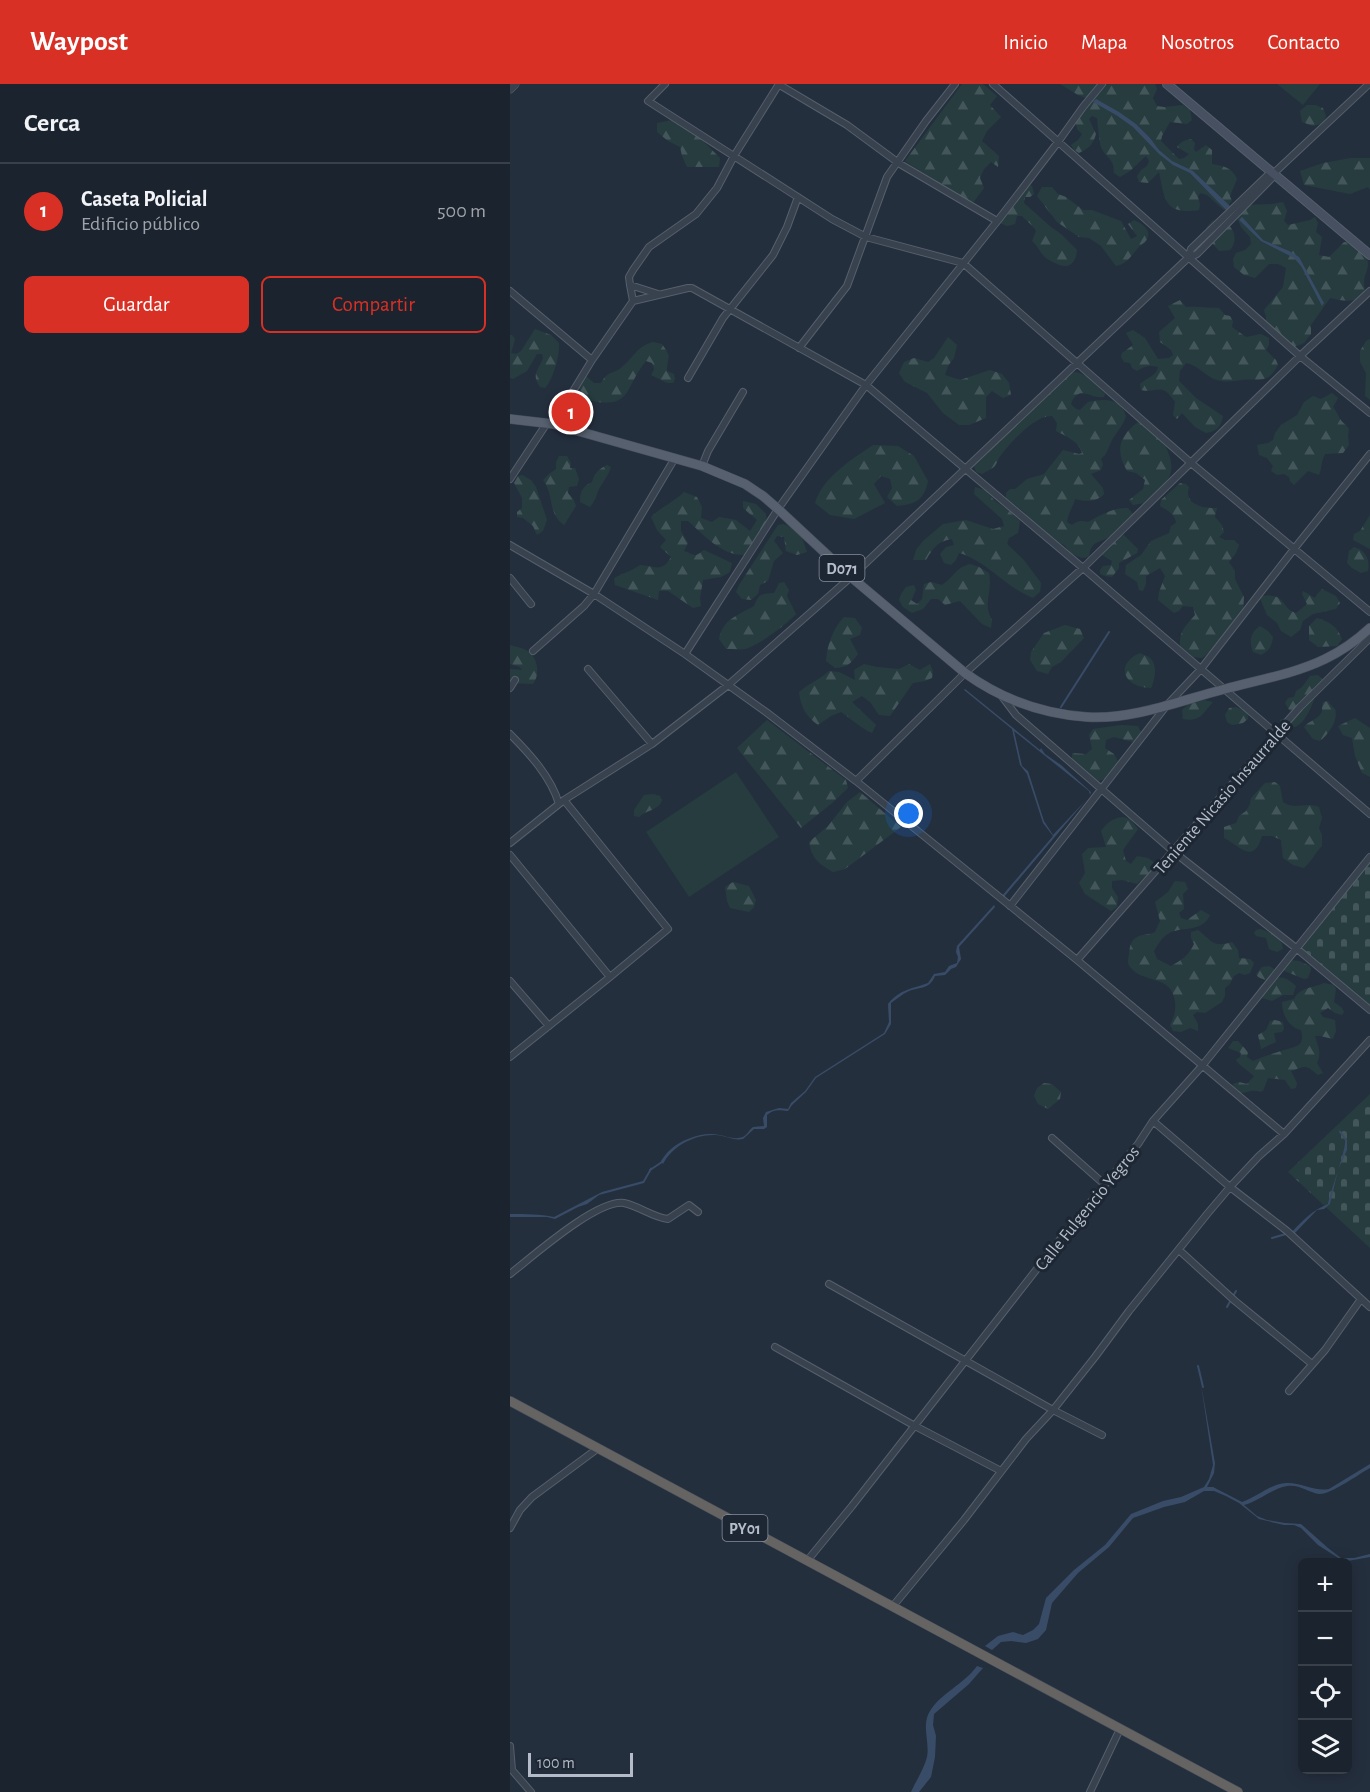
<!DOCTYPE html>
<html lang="es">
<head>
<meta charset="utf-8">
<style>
  :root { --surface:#1b232e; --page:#242b36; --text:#f1f3f6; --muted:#a0a4aa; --line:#39404a; --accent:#d93025 }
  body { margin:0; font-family:"Alegreya Sans",sans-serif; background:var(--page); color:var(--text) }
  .controls { position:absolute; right:18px; bottom:18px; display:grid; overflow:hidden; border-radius:9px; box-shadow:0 3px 15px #0003 }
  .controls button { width:54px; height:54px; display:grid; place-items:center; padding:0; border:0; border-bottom:2px solid var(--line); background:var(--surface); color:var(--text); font:30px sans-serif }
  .scale { position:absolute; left:18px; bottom:15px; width:105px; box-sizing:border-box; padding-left:6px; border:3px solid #b4bcc9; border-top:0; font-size:16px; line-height:21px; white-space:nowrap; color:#b4bcc9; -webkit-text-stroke:4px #1d2633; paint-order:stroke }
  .you { position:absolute; left:399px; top:730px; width:21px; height:21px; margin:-15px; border:4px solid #fff; border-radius:50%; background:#1a73e8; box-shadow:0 0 0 9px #1a73e833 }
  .badge { display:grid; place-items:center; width:39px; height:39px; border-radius:50%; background:var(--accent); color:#fff; font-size:20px; font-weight:700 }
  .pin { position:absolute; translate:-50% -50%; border:3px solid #fff; box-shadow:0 2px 6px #0006 }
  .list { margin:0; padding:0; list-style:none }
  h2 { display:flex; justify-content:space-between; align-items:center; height:78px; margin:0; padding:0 24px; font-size:26px }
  h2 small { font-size:20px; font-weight:400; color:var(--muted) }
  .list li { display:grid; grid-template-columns:39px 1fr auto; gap:18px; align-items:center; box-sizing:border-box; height:96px; padding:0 24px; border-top:2px solid var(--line) }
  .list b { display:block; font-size:22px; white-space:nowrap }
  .list p { margin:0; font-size:20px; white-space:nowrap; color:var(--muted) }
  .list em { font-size:20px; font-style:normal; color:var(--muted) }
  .actions { display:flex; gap:12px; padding:18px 24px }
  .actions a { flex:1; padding:14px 0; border:2px solid var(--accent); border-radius:9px; text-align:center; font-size:21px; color:var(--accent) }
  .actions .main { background:var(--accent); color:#fff }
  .icon { flex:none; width:33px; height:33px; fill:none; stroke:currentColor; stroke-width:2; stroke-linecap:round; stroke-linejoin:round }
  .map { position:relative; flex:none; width:860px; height:1708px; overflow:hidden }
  header { display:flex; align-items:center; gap:36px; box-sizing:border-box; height:84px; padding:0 30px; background:var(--accent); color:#fff }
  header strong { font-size:28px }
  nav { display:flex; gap:33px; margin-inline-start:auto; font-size:21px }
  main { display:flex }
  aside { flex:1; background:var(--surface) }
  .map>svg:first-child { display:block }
</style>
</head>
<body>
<header>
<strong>Waypost</strong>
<nav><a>Inicio</a><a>Mapa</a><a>Nosotros</a><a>Contacto</a></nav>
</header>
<main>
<aside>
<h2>Cerca<small></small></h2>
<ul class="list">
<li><span class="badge">1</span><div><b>Caseta Policial</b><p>Edificio público</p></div><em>500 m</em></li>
</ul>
<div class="actions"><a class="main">Guardar</a><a>Compartir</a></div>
</aside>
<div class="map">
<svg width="860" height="1708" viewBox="0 0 860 1708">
  <defs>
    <pattern id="forest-firs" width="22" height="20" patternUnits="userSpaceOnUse" patternTransform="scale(1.5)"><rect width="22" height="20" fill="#263c3f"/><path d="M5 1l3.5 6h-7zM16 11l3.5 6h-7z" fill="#435659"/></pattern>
    <pattern id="cemetery-stones" width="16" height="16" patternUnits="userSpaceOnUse" patternTransform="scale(1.5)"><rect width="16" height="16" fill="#263c3f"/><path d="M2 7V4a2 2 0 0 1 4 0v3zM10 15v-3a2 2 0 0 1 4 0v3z" fill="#435659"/></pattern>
  </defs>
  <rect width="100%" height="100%" fill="#242f3e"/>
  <!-- grass -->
  <path fill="#263c3f" d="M767 0H810L793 21Z
    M226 688 269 753 179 813 136 748Z"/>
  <!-- forest -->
  <path fill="url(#forest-firs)" d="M452 0H473L487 12 480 21 491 33 477 47 472 57 489 72 488 83 481 78 474 85 470 94 474 104 462 120 395 77Z
    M550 0H590L578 15 568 11Z
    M594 0H645L647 5 643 14 647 22 654 23 673 21 680 26 682 36 677 40 660 38 652 52 651 57 669 75 674 74 679 70 667 63C670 58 675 56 681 55L685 59 684 65 686 68 696 61 702 66V80C713 82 722 83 727 95L720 112 722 117 714 126 697 111 690 109 688 113 690 120 689 126C655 131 655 117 649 88L638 99 629 98 627 92 631 86 637 82 639 77 636 72 620 87 610 93 604 89C604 73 596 75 591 63 589 58 588 41 587 34L582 32 579 35 586 50C583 61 579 64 569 69L564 66 561 61 568 56 572 50 567 45 565 35Z
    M797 21H805L813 24 816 32 814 39 803 42 792 38 790 27Z
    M162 36 183 47 210 74 209 83H177L172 72 170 63 158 57 147 48V39Z
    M841 74H860V106L858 103 840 110 794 101 790 87 813 79Z
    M516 100 522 102 524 110 520 113H515L514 119 541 143 551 150 567 166C566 180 558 186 545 179 541 177 536 175 533 171 529 166 527 161 522 157L526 147C523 141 516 137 512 132H507L505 140 497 142 490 139 487 134 498 118Z
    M532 103H542L548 110 556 113 573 126H582L611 137 621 155 627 152 618 140 624 136C633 140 644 147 635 158 633 160 630 161 628 164 621 172 617 180 606 182L591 162 579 154 569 153 547 138 527 112Z
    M773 118 777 127 774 137 778 141 800 136 805 133 808 139 806 148 812 153 809 171 819 173 834 158 845 159C849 164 858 173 858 180 857 192 851 194 856 209L853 214C841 218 832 217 820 214L801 241V250L794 259 779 265 756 241V233L754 226 773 203 776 184 768 180H759L745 194 734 191 724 183 723 175 726 169 735 166 741 160 740 153 731 143 726 131 736 121 762 120Z
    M711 134C722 141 730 154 720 166L709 167 703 160 696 144 702 137Z
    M670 216 676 223C688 222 698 224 709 224L715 231 720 232 723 237 722 243 736 253 751 250 759 254V261L756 266 766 276 768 281C758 301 748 294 732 296 722 297 714 299 704 295 693 290 689 282 676 279L670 287 669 297 686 314 713 332C711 343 707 347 696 349L685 343 672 329 667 335 663 331 665 318C651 297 648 310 631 306L630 300C636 294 647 292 648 283 639 281 635 282 627 287L622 284 620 279 614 278 611 273 612 269 623 261 616 249 623 246 635 254 648 275 659 274 663 271 661 266 650 258 649 248 665 234 658 222Z
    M25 245 41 251 49 259C50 271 43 296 35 304L30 303C21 290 28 287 33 274L32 270H27L17 287 3 295 0 294V251H2L5 255 1 269 6 270 11 267Z
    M438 253 447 261 444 274 438 282 435 291 450 296 480 286 492 290 499 299 501 311 493 314 482 307 476 313V334L459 341H449L433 329 417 309 395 298 389 289 394 278 404 274 418 278 424 274Z
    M860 255V316L855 312 856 289 850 278V267L856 257Z
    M143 258 152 260C163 275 157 271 157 287L164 290 165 295 163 299H157L141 291 144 285 142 279 136 277C113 305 123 326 77 316L66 300 67 293 75 291 84 299H91C99 285 104 291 113 282 125 272 126 263 143 258Z
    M567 288C580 292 586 301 595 310L594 313C581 316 569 299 561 320L566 325 570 326 578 318C594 315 610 313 616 332 612 344 606 348 601 358 598 365 597 370 591 375L593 380 591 386 581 390 593 404 594 410C588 418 574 418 565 415 563 423 558 429 557 438L562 441C567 437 571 436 578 438 591 431 604 423 618 424L623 430 621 437 612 446H607C604 449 602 452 599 453 588 460 581 456 579 473L572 474 562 470 554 461 532 450 517 434 515 429 496 414V409L500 405H505L517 395 534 390 553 366 569 370 572 369C569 357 555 352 546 347L547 339 542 332C525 331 501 358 491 371 488 374 487 380 484 383 480 386 475 388 472 390L466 388 464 382 466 374 559 289Z
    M822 309 828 314 823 323C826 327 827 329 829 333 831 338 837 341 839 345L838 352 839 361 833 369 815 370C811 377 812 384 809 391L798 387 784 401 780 397 779 393 774 390 767 391 761 387 763 382 757 374 749 371 747 361 758 359 763 356 765 349 771 341 787 331 794 318 803 312 811 315Z
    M628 338C632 340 638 342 641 344 654 354 668 381 658 395 652 404 641 411 634 419L623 421 619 416 633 405 635 396 626 389 617 387C605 366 609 352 628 338Z
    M363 361 388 362 404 372 418 397C414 416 406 420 387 422L377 413 382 404 380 395 371 392 364 400 375 419 344 435 320 431 305 419C313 393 341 376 363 361Z
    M49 372H57L61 379 60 384H65L69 395 67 402 59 403 58 409 63 414 66 422 54 441C37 429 45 412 33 396L39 390 46 385V378Z
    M97 381 101 383C98 392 93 398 89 405 86 412 85 417 80 423L70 418C70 407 72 403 82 398 85 388 88 386 97 381Z
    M12 391 21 396 26 403 37 436 33 447 27 451 23 442 13 434 7 433V428L12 424V414L4 399 8 392Z
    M670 399 676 400 679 403C673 420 693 425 707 424L705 433 712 441 714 448 709 453 715 456H724L729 461 726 469 719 478 725 487V495L734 513 733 528 718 545 707 562 692 574 683 573 670 562C669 546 676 542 685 531L683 523 673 522 669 527 664 529 648 516 649 508 655 492 650 484 636 492V500L633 507 629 506 627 498 615 490 616 481 631 471 641 457 659 449 661 442 666 439C665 430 657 426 650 422L651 416Z
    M465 403 475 406 484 416 498 426 510 437 508 449 499 454 497 460 513 475 531 499 530 508 523 514C495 503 477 477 449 469L446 476 441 481 434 479 430 470 436 463 444 461 442 455C428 457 423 464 416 476H403L406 466 413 457 433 440 456 436 483 445 494 442 492 435 464 410Z
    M174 408 187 413 192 423 191 434 202 438 209 433 226 436 240 447 247 436 233 424V417L246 420 256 430 257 440 249 449 235 471C212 472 194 451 178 437H171V447L178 459 174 467C186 471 183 474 194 466L222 479 220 488 211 493 193 496 190 514 191 522 183 524 158 507H149L148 516 105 501 104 494C113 489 122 487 130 481 145 482 152 489 161 473L150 463 156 456 147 446 141 433C151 423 164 418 174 408Z
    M860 431V465L843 456 844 450 850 447Z
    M273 440C289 445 292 452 297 468L287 471 276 467 274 453 267 452 264 457 273 469 264 477 258 497 250 501 248 510 241 516 232 515 226 508 229 501 268 441Z
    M614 451 628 465 627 469 609 479V484L602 493 595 492 590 490V486L593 482 601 481 602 477 592 471C593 457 602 454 614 451Z
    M844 463C856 466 860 476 858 487L851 489 842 484 837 479 839 467Z
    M460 480 469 483 479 489C483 508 472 519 482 536L481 544 472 540 450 517 435 521 428 515H421L413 525 402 529 393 523 389 516 391 510 396 503 404 501 406 506 401 516 407 520 412 515 414 500 421 498 432 501C444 493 445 484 460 480Z
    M274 498 279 506 277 512 286 530C277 540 248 562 235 565 229 566 221 565 216 565L209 555C212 536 228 531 244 522 249 509 251 510 264 509L269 499Z
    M812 505 826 512 830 519 826 525 803 530 793 537 790 546 781 553 771 547 767 539 757 531 749 512C755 512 765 510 770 515 777 521 776 526 786 529L797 520 792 510 793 507 805 514 807 510Z
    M334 533 345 534 352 544 350 551 340 555 348 570C341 579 337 584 325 584L316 577C317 561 323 544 334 533Z
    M807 534C820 538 827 542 832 555L827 562 808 563 799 556V542Z
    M555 541 570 545 574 554 551 578 542 583 538 590 527 587 520 576 521 568 534 549Z
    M750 542 758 547 763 553C762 562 759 567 751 571L743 568C739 557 740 549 750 542Z
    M0 561C6 563 14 564 19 568 28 575 30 591 23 600L0 599V585L12 586 10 583 0 580Z
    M630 569C633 571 637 571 640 574 648 581 645 596 641 604 615 604 603 581 630 569Z
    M354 580 367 583 389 585 399 580 410 586 420 580 423 587 422 594 415 597 403 599 380 632 369 631 360 618 352 612 342 618 366 641 362 649C350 644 342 635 331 628L321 632 308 641C296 632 291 624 289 608 298 600 309 596 319 587L329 588 345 596 344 586Z
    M808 591 812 595C805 609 799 643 780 644 777 644 773 643 770 642V636L782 632 784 629 779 626 775 619 778 614 784 613 786 607 792 603 800 592Z
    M694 616 703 618C692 630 691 638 673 635L672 626 680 619Z
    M818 617C818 618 824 624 825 625 829 636 818 651 810 657L803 655 794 643C798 637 810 635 812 627 812 624 812 621 813 618Z
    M726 623 737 627 738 635 733 639 722 641 717 638 715 631 719 624Z
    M845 634 860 644V693L852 689 845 672 842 654 833 651 828 642Z
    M257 636 336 696 338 704 321 720 291 744 227 664Z
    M611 641 628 642 632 650 623 658 604 653 596 656 595 664 604 670 609 679 597 694 589 697 578 691 562 678V669L576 670 582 665 579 651 583 645Z
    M765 698 770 702 773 718C787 727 794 717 809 723L812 734 809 744 812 751V762C805 769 801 778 794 784L783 781 773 774 771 756 762 752H752C743 782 729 761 714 754V743L726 739 729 732 736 727 740 720 741 714 755 699Z
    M350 708 391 743 335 785 323 788C310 781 301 774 299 758L318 742 337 718Z
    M143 710 150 712 152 717C147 727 136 726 129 733L124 732V726L134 711Z
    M613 733 620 735 628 745 613 766 616 777 621 780 627 772 638 774 646 780 645 788 634 793 627 800 612 796 602 797V804L608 813 607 823 601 827 575 810 569 799 575 789 572 770 578 764 596 763 591 747C597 739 602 734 613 733Z
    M665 797 675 798 678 805 673 810 674 825 669 829 671 834 677 836 691 826 700 831C691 851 669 840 655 852 650 856 647 862 644 867L647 875 661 882C672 876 679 871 684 860L681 854V848L688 846C702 857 703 864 722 858L728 866 729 874 740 875 744 879 740 889 735 891 729 889 724 892 720 900 715 904V912L712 918 695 929 687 928 683 931 688 940V947L680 944 671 948 663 947 660 941C664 933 666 927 665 918 662 890 633 900 620 883 616 878 619 874 619 869 620 863 620 857 627 853 632 850 639 851 645 848L650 837 645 818 658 808Z
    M223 798 239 802 246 816 244 823 239 828 220 824 217 817 215 803Z
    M750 845C761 848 772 853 773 865L767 868 759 865 756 854 746 852 744 849 746 846Z
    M781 876 789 877 800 882 801 886 798 894 794 895 772 886 777 878Z
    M759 882 764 885V891L766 894C775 892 780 897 786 902L783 911H773L762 917 749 913C746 904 751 901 757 897L748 893 746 890 752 883Z
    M814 899 824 901 826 905 824 918 832 924 834 928 832 931 825 929 818 924 810 929 813 933 825 936 826 947 823 955 810 952H805C808 963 812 969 807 979L813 989 808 991C795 980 796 982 781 987L787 999 786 1004 781 1005 775 996 758 994 753 1007C748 1008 745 1006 741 1007 734 1008 731 1011 724 1008L723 1000 729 998 737 1000 744 992 729 980 726 976 730 973 731 969 718 964 723 957H728L738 968 737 973 743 977C752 973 762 970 771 967 783 962 796 965 791 946 778 943 772 930 772 918L784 915C790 903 803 904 814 899Z
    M765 936 773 938 774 945 772 948 764 949 766 958 751 965 748 951 756 946 760 937Z
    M534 999 542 1000 551 1008 550 1015 538 1025 528 1020 524 1012 527 1004Z"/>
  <!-- cemetery -->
  <path fill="url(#cemetery-stones)" d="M860 777V926L786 864Z
    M860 1010V1164L778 1088Z"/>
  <!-- water -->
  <path fill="#394c67" d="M586 15 609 28 626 40 640 54 649 66 662 77 683 87 720 122 716 126 680 89 663 81 649 70 623 43 606 31 583 18Z
    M732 133 753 156 779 167 789 173 814 219 812 222 791 182 784 174 751 157 729 136Z
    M455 605 530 666 531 664 535 670 551 681 581 708 580 711 579 707 504 647 512 682 518 687 534 737 543 751 576 716 493 814 491 813 543 752 533 739 517 690 510 681 502 645 454 606Z
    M484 821 485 823 449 863 451 875 446 883 441 885 435 891 425 892C420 905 410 903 399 907 392 910 387 915 381 919V940L375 950 306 994 296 1008 282 1021 278 1027C269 1026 264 1025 257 1031V1043L254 1045H244L233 1055C223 1057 215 1051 205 1051 185 1050 162 1062 153 1080L151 1077C154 1073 156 1069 160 1066 169 1057 187 1050 200 1050 211 1049 222 1057 233 1053 237 1051 239 1046 243 1043L254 1042 253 1034 256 1028 269 1024 278 1025 281 1019 295 1007 305 993 374 949 379 938 378 920C390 905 402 905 418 899L424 890 435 888 439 882 447 879 448 873 446 868 447 862Z
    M830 1046 837 1056V1066L828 1086 820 1120 814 1125 807 1126 784 1150 782 1148C793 1136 803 1126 818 1120 820 1109 837 1063 835 1056 835 1056 830 1049 829 1048Z
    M141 1083 142 1085 134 1099 89 1111 77 1120 68 1123 45 1135 37 1133H0V1130C15 1130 30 1130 44 1133L92 1108 133 1097Z
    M691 1300 705 1379 704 1389 697 1403H703L732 1418C747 1413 760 1400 776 1399 790 1398 805 1408 819 1405L860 1380V1384C849 1390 820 1411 809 1410 798 1408 789 1400 777 1402 761 1405 749 1417 734 1421L747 1432 757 1436 775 1439 791 1440 818 1464 831 1474H844L860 1470V1473L838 1477H833L808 1461 791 1444 784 1441H774L749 1435 729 1419 716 1412 704 1407H694L675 1418 654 1423 623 1434 599 1463 568 1489 542 1519 536 1546 528 1555 516 1559 501 1557 491 1558 482 1566 475 1562 488 1552 503 1548 513 1551 523 1546 529 1540 536 1514 564 1486 595 1461 621 1430 653 1417 671 1413 694 1403 699 1395 703 1381Z
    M467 1582 473 1584 459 1600 424 1630 423 1641 426 1652 425 1673 421 1693 409 1708H401C406 1697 414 1685 417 1673 420 1658 411 1641 420 1627 430 1610 454 1600 467 1582Z"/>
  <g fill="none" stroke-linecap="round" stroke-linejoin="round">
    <!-- stream -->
    <path stroke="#394c67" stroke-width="2" d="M551 623 599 548
      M140 1086 152 1078
      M762 1154 776 1150
      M717 1223 726 1207
      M688 1282 693 1303"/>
    <!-- minor casing -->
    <g stroke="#565f6c" stroke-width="8">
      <path id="minor" d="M155 0 138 17 322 135 356 153 453 179 681 379 860 528
        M268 0 337 41 390 80 487 137
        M483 0 790 272 860 329
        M678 174 681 165 758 91 764 89
        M120 201 148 210
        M0 207 82 276
        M123 217 120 201 119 193 123 186 139 163 186 130 207 104 224 72 269 0
        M289 264 337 202 377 93 416 37 445 0
        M178 294 213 234 263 171 277 143 288 113
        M43 340 82 276 123 217 178 204H182L356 301 573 484 860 730
        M192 382 198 367 233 308
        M0 395 37 339
        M0 461 84 510 175 570 256 628 346 697 567 876 774 1050
        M0 494 21 520
        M23 567 74 522 84 510 165 374
        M175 570 268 425 356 301 489 135 548 58 573 23 592 0
        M78 585 142 660
        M0 604 5 596
        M491 611 506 631 664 768 786 864 860 926
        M0 650C20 670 41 693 49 720
        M346 697 455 589 573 484 790 272 860 207
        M0 759 54 716 142 660 217 602 341 493 678 174 687 170 762 94 764 89 859 0
        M0 771 100 893
        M500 822 657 621 691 585 784 465 860 370
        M567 876 790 623 860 554
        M0 897 39 942
        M0 973 100 893 158 845 54 716
        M643 1037 720 1103 777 1147 860 1223
        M542 1054 594 1100
        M669 1166 725 1217 802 1280
        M0 1190C22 1173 87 1115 114 1119 129 1122 142 1133 158 1135L179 1121 188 1128
        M319 1200 543 1326 592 1351
        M265 1263 405 1342 491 1387
        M779 1307 815 1266 851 1215
        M0 1444 10 1426 22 1413 87 1365
        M297 1477 342 1422 544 1163 628 1060 643 1037 692 982 860 773
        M383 1522 454 1436 516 1355 543 1326 585 1273 619 1227 698 1129 720 1103 749 1072 774 1050 860 956
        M0 1662 2 1686 21 1708
        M580 1708 610 1645"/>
    </g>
    <!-- tertiary casing -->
    <g stroke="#565f6c" stroke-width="9">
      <path id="tertiary" d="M0 5 5 0"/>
    </g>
    <!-- secondary casing -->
    <g stroke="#565f6c" stroke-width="10">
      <path id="secondary" d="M657 0 860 171"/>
    </g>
    <!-- primary casing -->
    <g stroke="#414a57" stroke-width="10">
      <path id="primary" d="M0 335 43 340 192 382 235 400 253 412 268 425 341 493 455 589C491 615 533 630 577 633 624 636 671 616 715 605 748 596 784 590 815 575 832 567 846 557 860 544"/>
    </g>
    <!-- trunk casing -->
    <g stroke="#434c59" stroke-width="10">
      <path id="trunk" d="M0 1317 728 1708"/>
    </g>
    <!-- minor -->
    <use href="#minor" stroke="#38414e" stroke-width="6"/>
    <!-- tertiary -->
    <use href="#tertiary" stroke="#38414e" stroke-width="8"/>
    <!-- secondary -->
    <use href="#secondary" stroke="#465061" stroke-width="8"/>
    <!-- primary -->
    <use href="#primary" stroke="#56606e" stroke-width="9"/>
    <!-- trunk -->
    <use href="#trunk" stroke="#656462" stroke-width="9"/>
  </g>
  <g text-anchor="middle" stroke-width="6" stroke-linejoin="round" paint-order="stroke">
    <!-- shield labels -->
    <g fill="#1d2633" stroke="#878f9c" stroke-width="1.5">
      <rect x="309.5" y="471" width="45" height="26" rx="4.5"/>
      <rect x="212.5" y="1431" width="45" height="26" rx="4.5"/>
    </g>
    <g font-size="16" font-weight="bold" fill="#b4bcc9">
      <text x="332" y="490">D071</text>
      <text x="235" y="1450">PY01</text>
    </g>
    <!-- street labels -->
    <g font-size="18" fill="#b4bcc9" stroke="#1d2633">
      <text transform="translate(712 713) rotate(-49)" y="6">Teniente Nicasio Insaurralde</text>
      <text transform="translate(577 1124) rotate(-51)" y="6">Calle Fulgencio Yegros</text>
    </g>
  </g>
</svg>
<div class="controls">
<button>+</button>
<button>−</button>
<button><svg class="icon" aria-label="locate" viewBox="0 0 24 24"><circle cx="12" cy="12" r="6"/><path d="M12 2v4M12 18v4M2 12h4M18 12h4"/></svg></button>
<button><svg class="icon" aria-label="layers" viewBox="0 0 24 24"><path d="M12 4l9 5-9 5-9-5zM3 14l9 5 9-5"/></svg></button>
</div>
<div class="scale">100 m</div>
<div class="you"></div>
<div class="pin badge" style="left:61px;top:328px">1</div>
</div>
</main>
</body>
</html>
